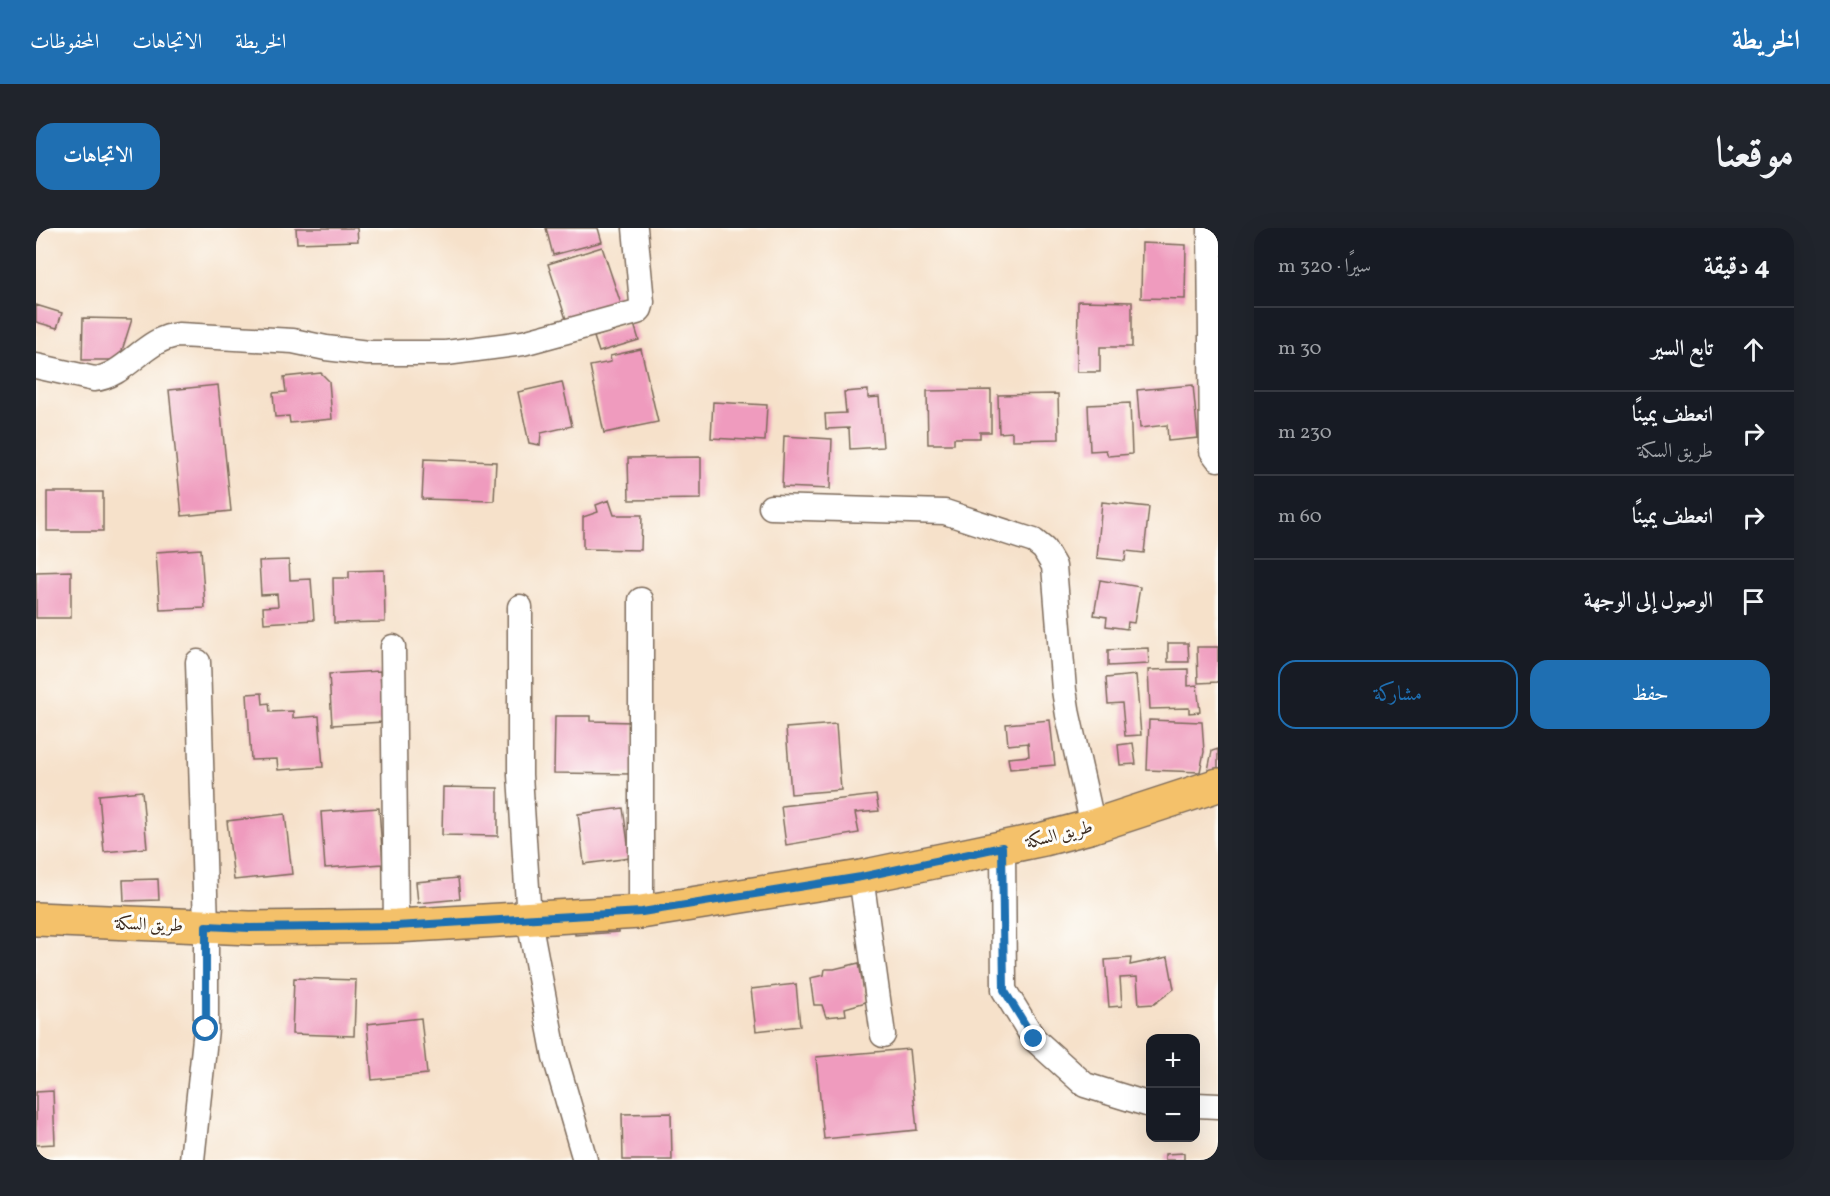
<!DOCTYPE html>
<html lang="ar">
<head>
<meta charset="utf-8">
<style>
  :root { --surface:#171b24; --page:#20242c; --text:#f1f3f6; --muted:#9ea1a6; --line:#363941; --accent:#1f6fb2 }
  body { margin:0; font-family:Vollkorn,Amiri,serif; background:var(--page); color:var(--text); direction:rtl }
  .controls { position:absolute; right:18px; bottom:18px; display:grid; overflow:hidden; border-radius:12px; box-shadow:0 6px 24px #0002 }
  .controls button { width:54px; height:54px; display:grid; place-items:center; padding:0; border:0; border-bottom:2px solid var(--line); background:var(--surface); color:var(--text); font:30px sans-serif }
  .stop { position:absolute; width:18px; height:18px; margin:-14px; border:4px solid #1f6fb2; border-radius:50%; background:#fff }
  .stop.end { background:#1f6fb2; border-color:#fff; box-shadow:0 2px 6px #0008 }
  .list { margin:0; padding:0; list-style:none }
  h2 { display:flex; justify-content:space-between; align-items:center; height:78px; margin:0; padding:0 24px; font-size:26px }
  h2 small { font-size:20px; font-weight:400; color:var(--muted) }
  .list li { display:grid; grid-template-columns:39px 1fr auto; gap:18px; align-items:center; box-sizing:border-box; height:84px; padding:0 24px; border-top:2px solid var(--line) }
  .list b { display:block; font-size:22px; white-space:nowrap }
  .list p { margin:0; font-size:20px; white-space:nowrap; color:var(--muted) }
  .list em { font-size:20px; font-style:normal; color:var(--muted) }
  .actions { display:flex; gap:12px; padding:18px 24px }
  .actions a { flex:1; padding:14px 0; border:2px solid var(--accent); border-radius:18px; text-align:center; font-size:21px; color:var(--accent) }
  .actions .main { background:var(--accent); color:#fff }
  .icon { flex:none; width:33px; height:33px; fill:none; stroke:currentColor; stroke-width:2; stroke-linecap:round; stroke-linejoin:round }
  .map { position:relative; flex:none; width:1182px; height:932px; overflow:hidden; direction:ltr; border-radius:18px }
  header { display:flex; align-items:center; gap:36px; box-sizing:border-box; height:84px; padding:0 30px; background:var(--accent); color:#fff }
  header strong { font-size:28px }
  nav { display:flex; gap:33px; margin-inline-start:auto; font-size:21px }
  .intro { display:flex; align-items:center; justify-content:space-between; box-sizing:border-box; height:144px; padding:0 36px }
  h1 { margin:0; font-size:42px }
  .button { padding:15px 27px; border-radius:18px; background:var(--accent); color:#fff; font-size:21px; font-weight:700 }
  main { display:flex; gap:36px; padding:0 36px }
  aside { flex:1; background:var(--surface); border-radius:18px; box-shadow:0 6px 24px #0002 }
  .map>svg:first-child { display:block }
</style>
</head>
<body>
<header>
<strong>الخريطة</strong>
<nav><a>الخريطة</a><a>الاتجاهات</a><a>المحفوظات</a></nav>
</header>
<div class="intro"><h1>موقعنا</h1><a class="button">الاتجاهات</a></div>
<main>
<aside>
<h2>4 دقيقة<small>سيرًا · 320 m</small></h2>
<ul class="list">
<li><svg class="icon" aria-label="ahead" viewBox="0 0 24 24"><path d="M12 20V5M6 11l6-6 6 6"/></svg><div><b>تابع السير</b></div><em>30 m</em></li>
<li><svg class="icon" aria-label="right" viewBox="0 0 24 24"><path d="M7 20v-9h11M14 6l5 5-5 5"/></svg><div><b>انعطف يمينًا</b><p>طريق السكة</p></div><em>230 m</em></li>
<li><svg class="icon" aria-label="right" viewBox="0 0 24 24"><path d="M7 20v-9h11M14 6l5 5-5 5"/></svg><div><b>انعطف يمينًا</b></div><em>60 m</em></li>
<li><svg class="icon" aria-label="arrive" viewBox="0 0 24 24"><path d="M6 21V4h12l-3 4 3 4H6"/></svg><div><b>الوصول إلى الوجهة</b></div></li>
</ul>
<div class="actions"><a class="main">حفظ</a><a>مشاركة</a></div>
</aside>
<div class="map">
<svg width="1182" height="932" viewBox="0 0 1182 932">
  <rect width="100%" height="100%" fill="#fdfcf7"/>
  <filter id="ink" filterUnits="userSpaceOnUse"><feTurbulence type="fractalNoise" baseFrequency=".0167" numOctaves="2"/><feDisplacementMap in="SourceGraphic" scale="12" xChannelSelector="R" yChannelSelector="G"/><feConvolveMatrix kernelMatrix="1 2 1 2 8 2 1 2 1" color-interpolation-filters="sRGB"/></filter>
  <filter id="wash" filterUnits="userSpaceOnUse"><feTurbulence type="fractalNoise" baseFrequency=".008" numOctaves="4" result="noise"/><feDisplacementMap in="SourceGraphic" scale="24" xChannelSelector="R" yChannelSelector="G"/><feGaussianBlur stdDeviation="1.35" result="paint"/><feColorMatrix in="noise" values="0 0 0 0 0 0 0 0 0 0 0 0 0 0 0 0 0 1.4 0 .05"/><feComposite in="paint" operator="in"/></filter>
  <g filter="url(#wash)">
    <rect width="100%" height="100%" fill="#f6e1ca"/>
    <g id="blocks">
      <!-- building -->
      <path fill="#ef9bbe" d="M260 0H321L322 13 261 15Z
        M510 0H562L566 14 517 27Z
        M1106 15 1150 17 1149 71 1105 70Z
        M566 19 585 76 531 94 512 36Z
        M1042 73 1096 74V119H1064V144H1041Z
        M0 77 26 85 21 100 0 94Z
        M47 90 96 91 83 132H46Z
        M598 96 603 112 563 124 558 109Z
        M605 121 622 194 568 205 554 138 575 134 574 128Z
        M285 145 293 153 296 191 254 195 253 188 239 189 237 165 250 164 248 149Z
        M526 154 536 198 505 205 504 217 493 215 482 164Z
        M182 157 195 283 146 288 133 162Z
        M1157 157 1162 210 1132 213 1131 197 1104 200 1101 162Z
        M832 162V170L843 169 847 219 814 221 813 200 790 201 789 186 810 185 808 164Z
        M955 162V204H944V210H918V216H892L891 163Z
        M1022 166 1023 211 976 212V204L963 205 962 167Z
        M677 174 731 177 729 213 675 210Z
        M1094 175 1096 226 1072 228 1070 222 1054 223 1052 177Z
        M748 208 796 211 794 261 746 259Z
        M665 229V271L593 272 592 230Z
        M388 231 460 234 458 273 386 271Z
        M11 264H67V303H11Z
        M573 272 578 287H606L605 322 547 321V289L562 284 560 277Z
        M1066 274 1113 279 1108 325 1090 323 1089 333 1061 330Z
        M165 321 169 380 124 382 120 324Z
        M253 332 254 352 275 351 278 392 228 395 227 379 242 378 241 366 225 367 223 333Z
        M348 342 349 394 298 395 297 350H313V343Z
        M35 343V390H0V344Z
        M1064 352 1104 359 1098 395 1092 394 1091 401 1070 398 1071 389 1058 387Z
        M1132 415H1152L1153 434H1132Z
        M1161 419H1182V454L1162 455Z
        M1112 420 1113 436 1072 438V422Z
        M1152 441V458L1161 457 1164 484 1153 485V480L1114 481 1112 442Z
        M344 443 347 494 296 497 293 446Z
        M1100 447 1105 507 1089 508 1086 475 1072 476 1070 450Z
        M226 465 227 476 233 475 234 484 257 483V490L283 488 287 539 242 542 241 531 215 532 211 466Z
        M519 488H554V493L598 494 597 546 518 545Z
        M1014 492 1019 537 974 541 972 530 993 528 992 515 972 517 970 496Z
        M1113 492 1166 494 1168 524 1164 544 1111 542Z
        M800 496 805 562 755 566 750 500Z
        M1097 515 1100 536 1084 537 1082 517Z
        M1182 521V540L1172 542 1176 523Z
        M407 559 462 560V608L406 607Z
        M106 563 111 620 68 624 63 567Z
        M840 567 843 583 819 585 823 605 750 617 745 578Z
        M343 580 347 636 289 640 285 584Z
        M587 580 594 630 548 636 542 586Z
        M249 586 256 646 198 652 191 593Z
        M422 650 424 671 382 675 380 654Z
        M122 651 123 672 88 673 87 652Z
        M582 690 583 704 539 707 538 693Z
        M1132 729 1138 761 1118 776 1103 777 1101 749 1084 750 1086 778 1073 779 1069 732 1095 730 1094 737Z
        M823 735 830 774 809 780 810 787 790 789 786 777H778L774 750 788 747 789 741H798Z
        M258 750 320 752 318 808 256 806Z
        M760 756 764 798 720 803 715 761Z
        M385 790 391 846 336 852 331 796Z
        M873 821 881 902 788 911 780 829Z
        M17 863 19 916 0 917V864Z
        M635 885 636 932H587L586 886Z
        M1148 925V932H1129V926Z"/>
    </g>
  </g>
  <g filter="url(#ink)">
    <use href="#blocks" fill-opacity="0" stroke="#7c6a5a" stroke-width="1.5"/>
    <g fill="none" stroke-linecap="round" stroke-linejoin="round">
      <!-- minor casing -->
      <g stroke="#7c6a5a" stroke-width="27">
        <path id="minor" d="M1174 0 1176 223 1182 231
          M0 138 58 151C89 149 110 109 143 107L257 113 290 120 332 125H410L487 115 601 84 604 81 606 74 599 0
          M735 279 909 284 998 313 1008 321 1018 338 1028 462 1032 487 1057 598
          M605 372V684
          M484 379V547L493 692 519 829 549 932
          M357 419 360 698
          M967 619 968 762 998 811 1049 857 1114 877
          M825 649 847 807
          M1160 877 1182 878
          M156 932 170 801V698L162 434"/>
      </g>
      <!-- primary casing -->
      <g stroke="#7c6a5a" stroke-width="36">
        <path id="primary" d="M0 691 214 700 360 698 605 684 825 649 1008 611 1057 598 1182 557"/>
      </g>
      <!-- minor -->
      <use href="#minor" stroke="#fff" stroke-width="24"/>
      <!-- primary -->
      <use href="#primary" stroke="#f4c16b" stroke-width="33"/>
    </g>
  </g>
  <g fill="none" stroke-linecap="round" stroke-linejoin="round" filter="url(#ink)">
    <!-- route -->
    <path stroke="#1f6fb2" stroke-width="8" d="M170 801V698L214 700 360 698 606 684 825 649 966 619 968 762 998 811"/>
  </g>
  <g text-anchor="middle" stroke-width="6" stroke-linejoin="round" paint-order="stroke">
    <!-- street labels -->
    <g font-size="18" fill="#3b2a1e" stroke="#fdfcf7">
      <text transform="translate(1023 606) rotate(-14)" y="6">طريق السكة</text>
      <text transform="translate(113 696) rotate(2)" y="6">طريق السكة</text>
    </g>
  </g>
</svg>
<div class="controls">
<button>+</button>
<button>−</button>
</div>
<div class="stop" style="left:170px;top:801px"></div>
<div class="stop end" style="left:998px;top:811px"></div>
</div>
</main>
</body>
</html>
